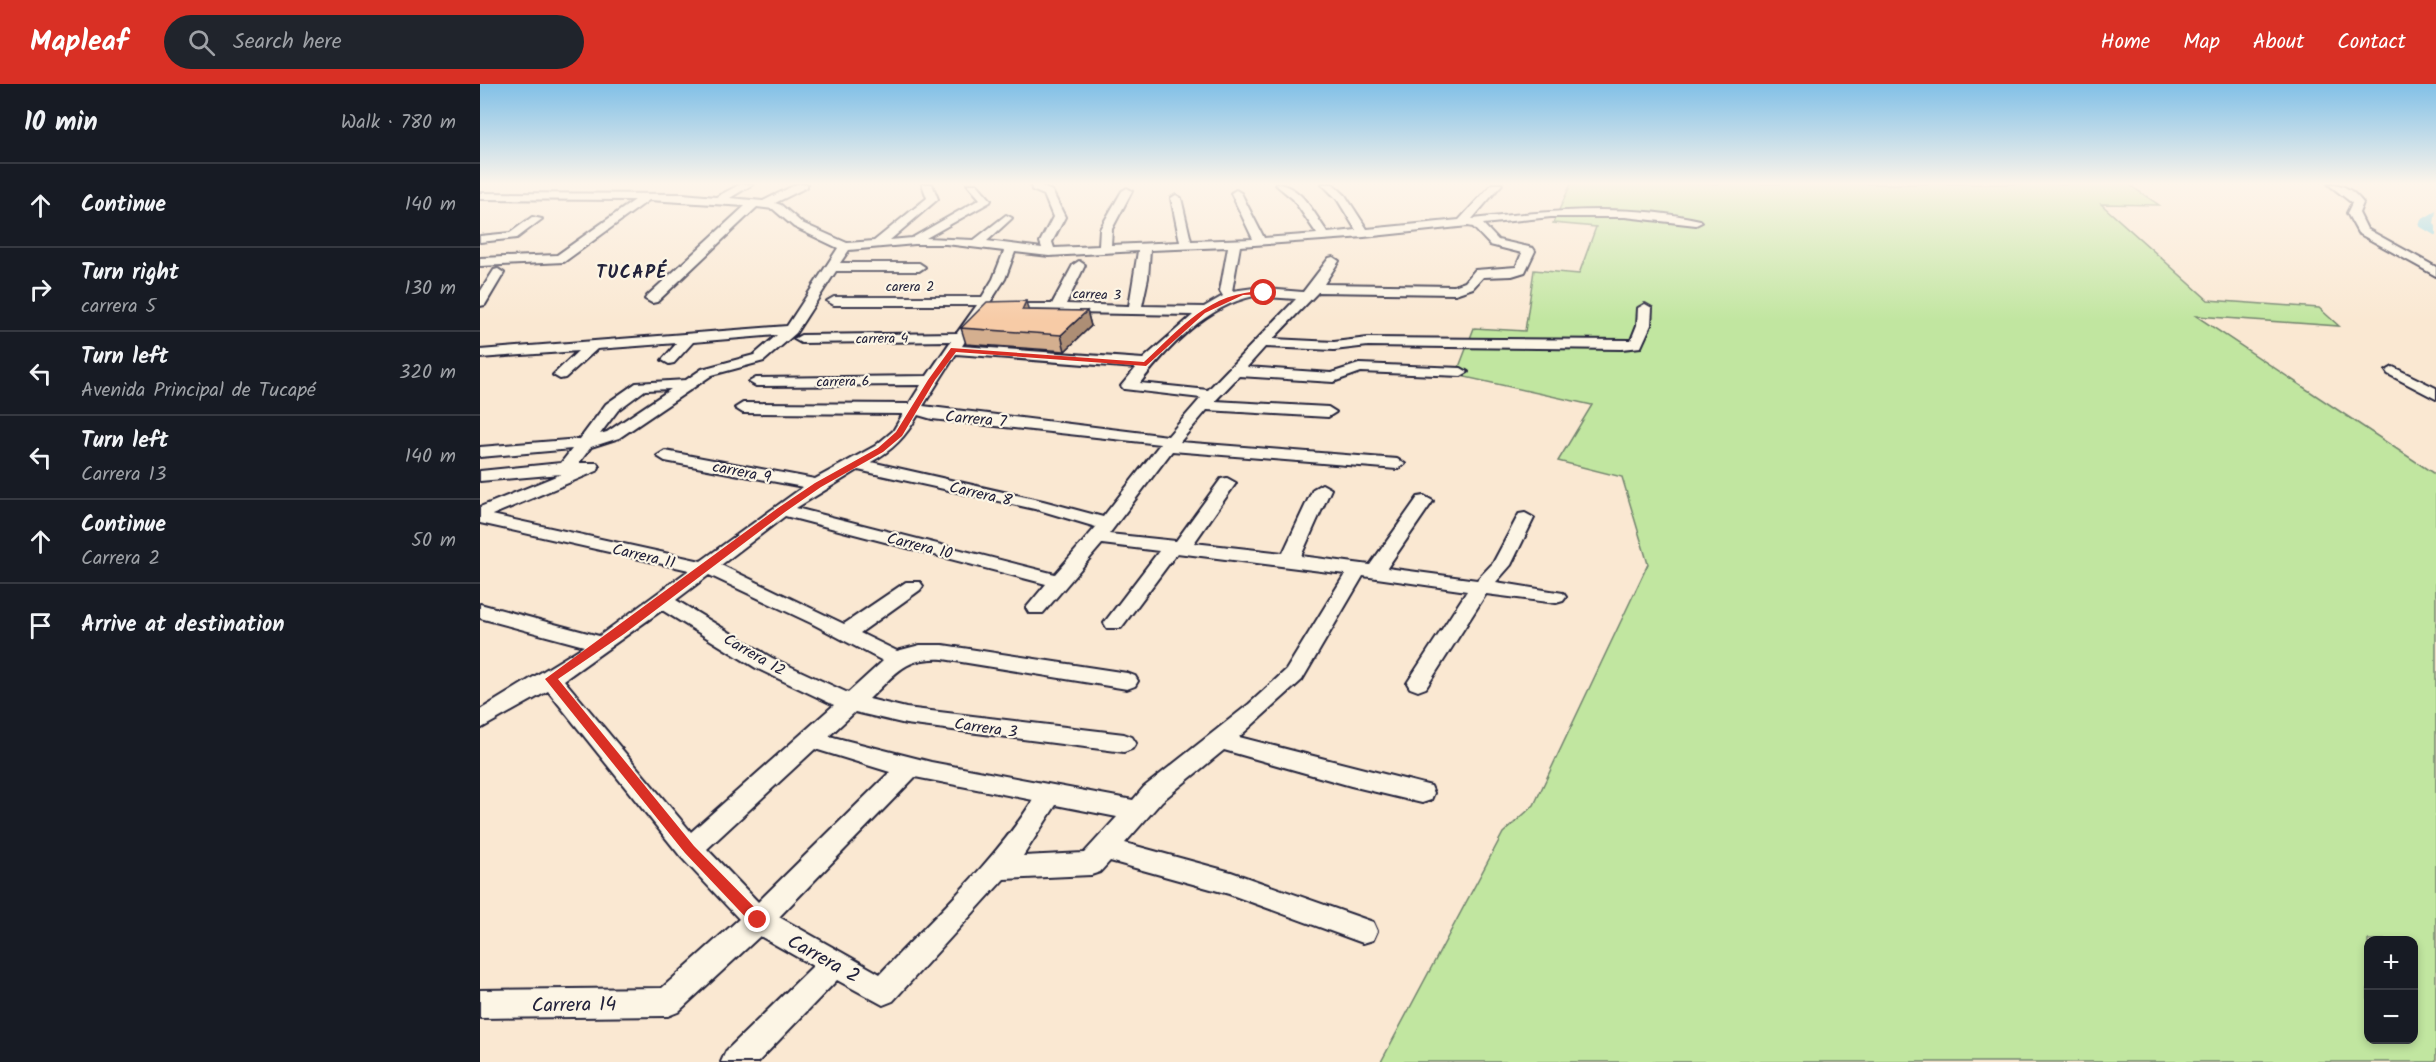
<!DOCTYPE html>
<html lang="en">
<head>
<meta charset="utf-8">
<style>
  :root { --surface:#171b24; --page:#20242c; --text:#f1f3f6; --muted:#9ea1a6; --line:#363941; --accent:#d93025 }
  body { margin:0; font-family:Kalam,sans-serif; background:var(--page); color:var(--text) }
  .controls { position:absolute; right:18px; bottom:18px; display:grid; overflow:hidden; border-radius:12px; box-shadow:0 3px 9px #0003 }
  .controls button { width:54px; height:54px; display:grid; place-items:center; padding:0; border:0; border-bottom:2px solid var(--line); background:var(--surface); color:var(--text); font:30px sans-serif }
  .stop { position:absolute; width:18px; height:18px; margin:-14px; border:4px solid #d93025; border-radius:50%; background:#fff }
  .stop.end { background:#d93025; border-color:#fff; box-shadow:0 2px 6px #0008 }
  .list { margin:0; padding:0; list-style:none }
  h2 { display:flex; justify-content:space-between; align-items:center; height:78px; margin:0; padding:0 24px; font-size:26px }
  h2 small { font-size:20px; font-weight:400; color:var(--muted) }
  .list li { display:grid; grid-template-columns:39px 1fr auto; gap:18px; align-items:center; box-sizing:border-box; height:84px; padding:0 24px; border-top:2px solid var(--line) }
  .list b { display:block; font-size:22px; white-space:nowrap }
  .list p { margin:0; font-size:20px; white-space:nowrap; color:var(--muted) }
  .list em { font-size:20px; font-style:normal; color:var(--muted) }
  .icon { flex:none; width:33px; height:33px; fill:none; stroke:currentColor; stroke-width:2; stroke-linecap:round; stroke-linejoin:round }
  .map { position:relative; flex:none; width:1956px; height:978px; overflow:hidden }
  header { display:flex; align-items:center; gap:36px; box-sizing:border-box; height:84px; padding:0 30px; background:var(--accent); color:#fff }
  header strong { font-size:28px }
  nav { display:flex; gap:33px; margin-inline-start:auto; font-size:21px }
  .search { width:420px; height:54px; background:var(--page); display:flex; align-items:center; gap:15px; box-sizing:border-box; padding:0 21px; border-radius:33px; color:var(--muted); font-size:22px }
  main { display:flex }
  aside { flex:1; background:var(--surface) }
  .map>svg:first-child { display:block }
</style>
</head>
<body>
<header>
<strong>Mapleaf</strong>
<div class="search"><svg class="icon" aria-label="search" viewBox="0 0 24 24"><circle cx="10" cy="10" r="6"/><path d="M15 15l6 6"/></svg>Search here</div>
<nav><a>Home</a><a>Map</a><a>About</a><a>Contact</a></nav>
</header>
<main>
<aside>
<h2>10 min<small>Walk · 780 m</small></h2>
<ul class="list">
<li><svg class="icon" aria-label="ahead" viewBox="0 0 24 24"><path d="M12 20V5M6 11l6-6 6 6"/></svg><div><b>Continue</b></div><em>140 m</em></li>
<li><svg class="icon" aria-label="right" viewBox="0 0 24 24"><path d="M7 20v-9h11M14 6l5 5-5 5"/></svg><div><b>Turn right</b><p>carrera 5</p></div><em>130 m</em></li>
<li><svg class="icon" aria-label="left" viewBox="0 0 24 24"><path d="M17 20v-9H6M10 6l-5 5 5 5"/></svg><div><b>Turn left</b><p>Avenida Principal de Tucapé</p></div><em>320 m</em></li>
<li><svg class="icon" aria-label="left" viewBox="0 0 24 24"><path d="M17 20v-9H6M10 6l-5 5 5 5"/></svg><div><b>Turn left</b><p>Carrera 13</p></div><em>140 m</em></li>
<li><svg class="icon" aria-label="ahead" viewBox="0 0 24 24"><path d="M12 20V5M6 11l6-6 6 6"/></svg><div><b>Continue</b><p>Carrera 2</p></div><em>50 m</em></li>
<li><svg class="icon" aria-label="arrive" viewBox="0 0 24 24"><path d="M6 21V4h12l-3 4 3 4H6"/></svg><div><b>Arrive at destination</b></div></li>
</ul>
</aside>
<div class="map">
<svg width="1956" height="978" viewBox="0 0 1956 978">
  <rect width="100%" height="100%" fill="#fae8d2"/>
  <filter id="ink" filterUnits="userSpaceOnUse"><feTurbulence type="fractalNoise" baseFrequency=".0167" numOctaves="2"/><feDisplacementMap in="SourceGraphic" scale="12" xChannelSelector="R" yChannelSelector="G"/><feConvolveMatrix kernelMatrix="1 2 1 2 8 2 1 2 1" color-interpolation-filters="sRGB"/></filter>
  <g filter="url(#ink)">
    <!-- green -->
    <path fill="#c1e6a0" stroke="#72846e" stroke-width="1.5" fill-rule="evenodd" d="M1091 100H1648L1679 121 1621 120 1728 216 1839 224 1859 242 1716 232 1956 391V978H901L1023 749 1054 721 1168 480 1142 393 1078 377 1112 321 976 291 994 244 1045 247 1054 186 1099 190 1116 143 1073 139ZM1888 856H1934V956H1888Z"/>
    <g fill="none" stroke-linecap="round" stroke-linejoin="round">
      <!-- river -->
      <path fill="#87d3e6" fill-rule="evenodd" d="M1956 127 1954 140 1956 142V152L1939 142 1941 136Z"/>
      <!-- minor casing -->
      <g stroke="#22223b" stroke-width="4">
        <path id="minor" d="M261 100H273L250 114 283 117 317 100H327V103L295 119 301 121 322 139 367 159 394 157 447 114 442 100H452L458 115 410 156 432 154 500 115 487 100H497L511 116 510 118 446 154 494 156 526 131 532 134 530 136 507 157 562 164 560 158 573 133 564 111 552 106 551 100H561V102L572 107 585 133 572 158 574 164 619 162 620 145 642 107 647 104 652 107 632 145 631 161 700 158 691 114 696 111 701 114 711 157 773 155 751 109 756 106 761 109 784 154 837 150 813 115 795 100C821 100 834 130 848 149L876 146 857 115 842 100H853L865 111 887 145 979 136 1012 100H1022L992 135C1067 127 1146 119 1220 136L1222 138 1216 141 1145 133H1071L1003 140 1018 156 1053 164 1055 167 1045 188 1032 192 1003 193 993 204 975 210 838 208 793 255 854 258 888 254 1151 256 1157 241 1158 224 1165 220 1172 224 1171 241 1161 263 1142 265 888 262 854 266 785 263 767 283 851 289 879 280 981 284 988 288 981 292 881 288 853 298 759 292 735 317 848 323 856 328 848 333 727 326 700 358 917 375 925 380 917 385 692 367 629 450 696 457 741 395 747 394 756 399 714 459 803 469 833 405 842 400 851 405 821 472 890 481 938 413 944 412 953 417 907 484 997 496 1013 479 1039 430 1045 429 1054 434 1031 481 1016 498 1083 509 1086 513 1083 517 1076 519 1006 510 946 604 938 607 930 604 927 599 987 507 883 492 822 596 759 653 951 702 954 709 951 716 942 719 871 702 744 666 682 717 645 759 751 788 893 838 897 847 893 856 883 859 749 810 630 777 620 788 611 791 524 795 413 917 403 921 357 896 278 978H241L246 967 333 882 280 852 198 928 188 932 0 934V906L182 904 259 835 201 773 68 607 0 645V626L104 562 0 534V520L119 552 209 486 0 439V423L81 390 0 397V387L81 379 92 365 0 373V363L100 355 126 320 156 299 206 296 222 285 274 271 297 251 213 258 194 279 189 280 182 276 197 259 117 265 85 294 80 295 73 291 98 267 0 274V266L307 242 358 164 314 143 293 125 277 123 177 218 172 219 165 215 167 212 265 122 169 116 84 178 0 182V174L77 171 155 116 0 115V109L203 110 236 113ZM988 142 993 143 1010 161 1042 169 1036 183 995 186 985 198 974 202 844 200 859 177 853 173 849 174 823 208 774 204 752 207 760 162 884 153ZM435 160H466L524 167 513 195 502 213H354L347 217 354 221H497L477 249 321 251 314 255 321 259 471 257 447 292 276 294 269 298 276 302 441 301 429 320 263 319 255 324 263 329 423 330 413 347 395 362 335 395 185 367 177 372 185 377 323 403 221 477 12 431 117 387 119 383 117 379H99L111 363 139 354 232 291 284 277 316 249 356 187H439L445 183 439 179H360L369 166ZM748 163 740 207 743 212 724 223 662 222 668 194 670 166ZM658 167 649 222 586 220 605 181 599 177 593 181 572 220H522L515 224 522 228 713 231 663 275 482 262 525 195 535 168 569 172ZM774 212 816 215 728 306 660 299C689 262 727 222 774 212ZM476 270 656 284 641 302 644 305 721 314 688 352 443 322ZM191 305 127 348 120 350 138 326 165 306ZM438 331 452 335 680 360 623 433 563 417 391 378C413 366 426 352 438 331ZM378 386 559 426 616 443 575 490 316 424ZM305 432 566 500 546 524 549 529H563L622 460 679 467 624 539 627 544H641L697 469 865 490 806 586 769 620 664 703 653 716 451 678 349 652 375 628 426 640 644 668 652 665 656 659 652 653 644 650 426 624 389 615C416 590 424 573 463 575L647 605 655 602 658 597 655 592 647 589 463 561H440L417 567 380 549 440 506 443 502 440 498H426L364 540 241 481ZM229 491 331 539 403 577 368 609 292 574 196 516ZM182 526 276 584 354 621 211 748 84 596ZM335 665 410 688 278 818 227 765ZM435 693 553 716C512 781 452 834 400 890L299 833ZM576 721 637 733 604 769 543 772Z
          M1848 100C1863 99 1874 107 1883 119L1879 129 1887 145 1956 183V192L1878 149 1867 129 1872 119Z
          M52 133 62 135 37 154 0 158V152L30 149Z
          M18 185 24 189 5 221 0 222V208L14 186Z
          M1913 283 1956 304V315L1908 290 1906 287Z"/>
      </g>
      <!-- minor -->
      <use href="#minor" fill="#fcf5e5" fill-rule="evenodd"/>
    </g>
    <!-- wall -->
    <path fill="#d4af8f" stroke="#22223b" stroke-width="1.5" d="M548 226 607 227 611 242 585 267 486 260 481 244Z"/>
    <!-- shaded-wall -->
    <path fill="#ad8e74" stroke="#22223b" stroke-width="1.5" d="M546 217 550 233 542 226Z
      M607 227 611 242 585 267 581 251Z"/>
    <!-- building -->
    <path fill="#f7cba6" stroke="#22223b" stroke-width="1.5" d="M546 217 542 226 607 227 581 251 481 244 507 218Z"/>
  </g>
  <!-- sky -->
  <linearGradient id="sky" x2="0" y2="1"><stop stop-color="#81c0e7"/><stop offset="0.42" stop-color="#fdf5eb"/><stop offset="1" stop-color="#fdf5eb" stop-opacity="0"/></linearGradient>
  <rect width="1956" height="237" fill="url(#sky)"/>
  <!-- route -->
  <path fill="#d93025" d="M784 207 786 210 763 211 725 229 666 282 476 268 455 296 422 352 403 368 341 403 305 428 144 550 78 595 214 762 283 832V841H273L205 769 65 595 298 424 335 399 398 364 416 348 448 296 471 264 664 278C702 243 729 208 784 207Z"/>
  <g text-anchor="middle" stroke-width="4.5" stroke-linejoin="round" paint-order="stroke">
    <!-- far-street labels -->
    <g font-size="14" fill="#22223b" stroke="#fcf5e5">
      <text x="430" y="207">carera 2</text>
      <text transform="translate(617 210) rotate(2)" y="5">carrea 3</text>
      <text transform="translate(402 254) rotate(-1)" y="5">carrera 4</text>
      <text transform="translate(363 297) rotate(-1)" y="5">carrera 6</text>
    </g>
    <!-- street labels -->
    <g font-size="16" fill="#22223b" stroke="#fcf5e5">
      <text transform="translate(496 334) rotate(5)" y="6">Carrera 7</text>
      <text transform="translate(262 387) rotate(11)" y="6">carrera 9</text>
      <text transform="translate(501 409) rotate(13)" y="6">Carrera 8</text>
      <text transform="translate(440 461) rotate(14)" y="6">Carrera 10</text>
      <text transform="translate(164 471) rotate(13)" y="6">Carrera 11</text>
      <text transform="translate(275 570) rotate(30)" y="6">Carrera 12</text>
      <text transform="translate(506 643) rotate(8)" y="6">Carrera 3</text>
    </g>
    <!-- far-district labels -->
    <g font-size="18" font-weight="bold" letter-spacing="1.5" fill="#22223b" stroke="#fcf5e5">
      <text x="152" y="194">TUCAPÉ</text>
    </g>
    <!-- near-street labels -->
    <g font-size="20" fill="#22223b" stroke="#fcf5e5">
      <text transform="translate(344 874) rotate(29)" y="7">Carrera 2</text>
      <text transform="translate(94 920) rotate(-1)" y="7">Carrera 14</text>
    </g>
  </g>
</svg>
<div class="controls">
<button>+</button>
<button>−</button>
</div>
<div class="stop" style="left:784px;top:209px"></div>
<div class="stop end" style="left:278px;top:836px"></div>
</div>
</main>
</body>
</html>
